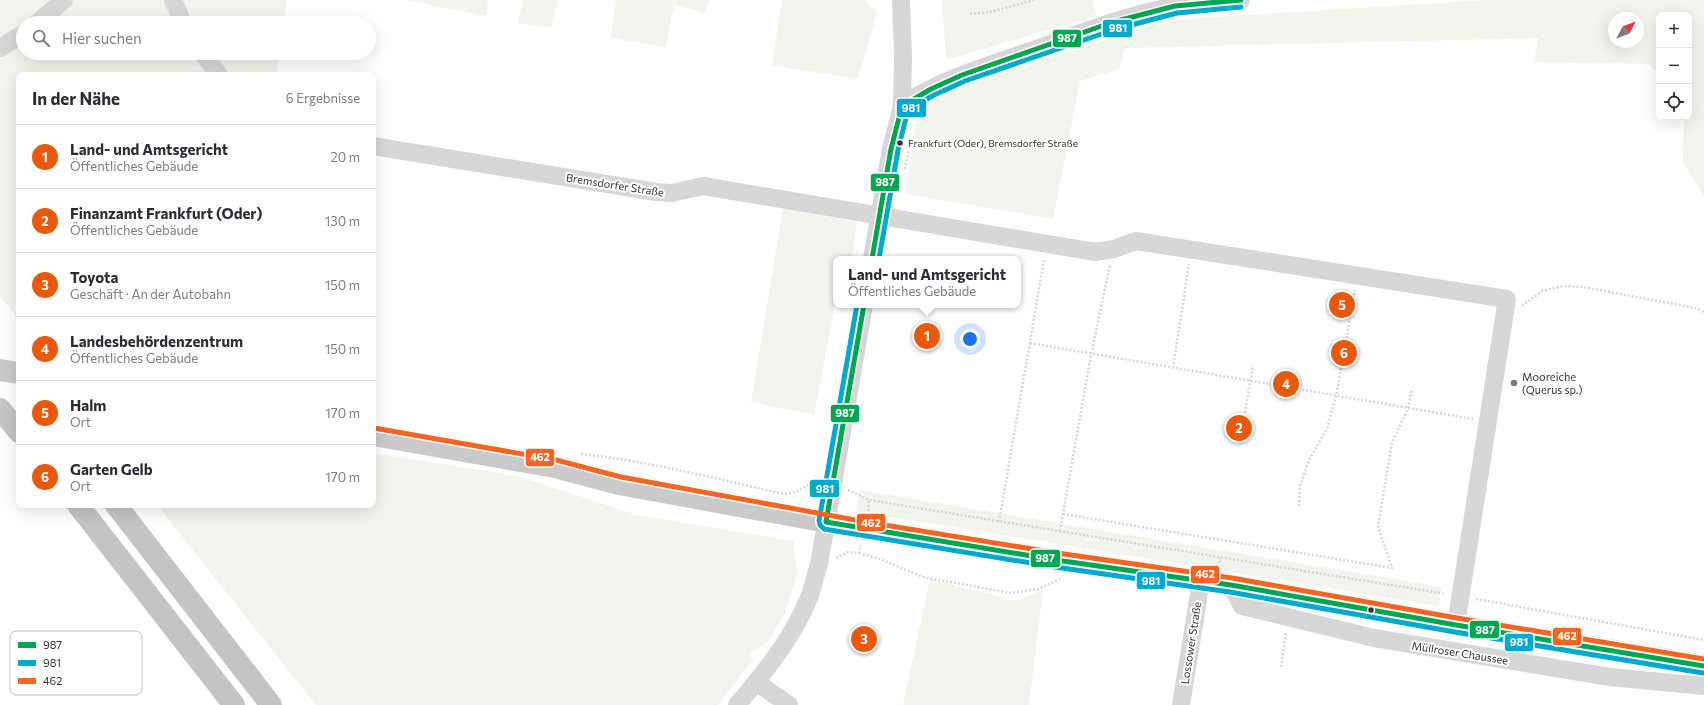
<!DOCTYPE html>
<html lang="de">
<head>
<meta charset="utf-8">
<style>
  :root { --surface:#fff; --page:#f7f7f7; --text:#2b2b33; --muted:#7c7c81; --line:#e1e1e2; --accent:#ea580c }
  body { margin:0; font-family:Commissioner,sans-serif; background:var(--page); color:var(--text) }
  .controls { position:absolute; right:12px; top:12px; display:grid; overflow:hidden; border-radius:8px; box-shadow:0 4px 16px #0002 }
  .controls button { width:36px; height:36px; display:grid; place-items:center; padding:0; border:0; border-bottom:1px solid var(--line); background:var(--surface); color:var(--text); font:20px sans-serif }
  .compass { position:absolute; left:1608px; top:12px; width:36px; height:36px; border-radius:50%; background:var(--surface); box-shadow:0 4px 16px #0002; rotate:49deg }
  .you { position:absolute; left:970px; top:339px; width:14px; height:14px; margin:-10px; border:3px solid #fff; border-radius:50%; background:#1a73e8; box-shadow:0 0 0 6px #1a73e833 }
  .badge { display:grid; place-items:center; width:26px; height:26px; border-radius:50%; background:var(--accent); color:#fff; font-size:13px; font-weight:700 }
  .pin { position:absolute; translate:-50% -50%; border:2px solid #fff; box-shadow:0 1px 4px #0006 }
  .popup { position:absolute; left:833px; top:256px; width:188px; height:52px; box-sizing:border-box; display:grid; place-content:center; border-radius:8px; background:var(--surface); filter:drop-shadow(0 1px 3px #0005); font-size:13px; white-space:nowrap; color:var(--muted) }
  .popup b { font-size:15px; color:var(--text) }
  .popup::after { content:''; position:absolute; left:50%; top:100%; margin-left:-8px; border:8px solid transparent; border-top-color:var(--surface) }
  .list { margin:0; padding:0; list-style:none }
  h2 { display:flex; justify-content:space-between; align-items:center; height:52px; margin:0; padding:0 16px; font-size:17px }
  h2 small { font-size:13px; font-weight:400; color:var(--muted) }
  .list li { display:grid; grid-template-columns:26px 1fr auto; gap:12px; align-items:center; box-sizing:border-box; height:64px; padding:0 16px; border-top:1px solid var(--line) }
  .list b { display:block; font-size:15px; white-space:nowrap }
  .list p { margin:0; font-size:13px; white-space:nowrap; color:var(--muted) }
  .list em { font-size:13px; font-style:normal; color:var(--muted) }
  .icon { flex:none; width:22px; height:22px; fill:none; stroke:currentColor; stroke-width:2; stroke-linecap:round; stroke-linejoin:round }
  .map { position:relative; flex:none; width:1704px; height:705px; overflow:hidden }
  .search { position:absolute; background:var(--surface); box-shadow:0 4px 16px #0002; left:16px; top:16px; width:360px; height:44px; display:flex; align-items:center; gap:10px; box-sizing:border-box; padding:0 14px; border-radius:22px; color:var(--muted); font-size:15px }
  .panel { position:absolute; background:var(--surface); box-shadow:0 4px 16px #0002; left:16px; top:72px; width:360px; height:436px; border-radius:8px }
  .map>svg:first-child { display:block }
</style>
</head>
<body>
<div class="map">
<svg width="1704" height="705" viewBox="0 0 1704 705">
  <rect width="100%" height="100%" fill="#fff"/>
  <!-- green -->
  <path fill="#f1f5ed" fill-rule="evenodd" d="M0 0H287L283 23H23V53H279L276 75H19V319L0 297Z
    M405 0H488L486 16Z
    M523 0H558L551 28 518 23Z
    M616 0H710L704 13 674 4 666 47 611 38Z
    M782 0H863L877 12 858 79 772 65Z
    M942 0H1093L1096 16 946 60Z
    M1486 0H1704V196L1683 163 1684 117H1689V15H1659V74L1649 64 1534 62 1538 38 1125 48 1119 69 1080 81 1053 219 906 194 918 111 923 106 966 85 1167 20ZM1614 18H1638V42H1614Z
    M783 208 857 222 853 251 850 259H836V300L814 415 751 402Z
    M373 453 518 476 637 515 793 541 797 574 785 614 766 644 748 654 753 659 718 705H316L157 505H373Z
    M860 490 1442 587 1438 606 856 511Z
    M930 579 1016 601 1043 590 1029 705H903Z"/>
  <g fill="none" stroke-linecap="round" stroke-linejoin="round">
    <!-- path -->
    <path stroke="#d6d6d6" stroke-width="2.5" stroke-dasharray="2 2" stroke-linecap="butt" d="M970 14 990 12 1034 0
      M905 169 909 148
      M1522 306 1542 291 1563 286 1583 287 1695 308 1704 312
      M1030 343 1473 419
      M1173 368 1189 264
      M1245 413 1253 365
      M581 454C649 461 717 479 784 494L796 492 814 482H818
      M848 490 869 500 1446 594
      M1299 506 1300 485 1310 458 1327 429 1336 396 1355 290
      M868 511 869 500
      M1063 514 1392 568 1378 526 1392 443 1408 408 1412 389
      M999 522 1044 260
      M1060 531 1091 355 1110 265
      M859 553 880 559 923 577 1010 593 1038 589 1060 579
      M836 558 848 552 859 553 861 545
      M1219 567 1220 557
      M1476 599 1704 640
      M1281 667 1286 632"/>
    <!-- minor -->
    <path stroke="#d7d7d7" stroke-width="18" d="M173 0 183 23
      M37 23 64 0
      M0 48 23 34
      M202 53 219 75
      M902 106C939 80 984 67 1027 52 1071 37 1120 17 1166 8 1191 3 1216 1 1241 0
      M373 146 656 192 672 193 703 186 1095 252 1114 249 1136 241 1507 299 1456 625
      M872 259 891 149 902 106 903 57 901 0
      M1231 585 1242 606 1374 638 1610 677 1704 686
      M756 682 789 705
      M737 705C764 673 792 639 808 600 813 589 815 576 819 564L864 305
      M1181 705 1201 581"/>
    <!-- major -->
    <path stroke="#cacaca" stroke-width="22" d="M373 435 555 467 619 484 865 529 1056 560 1231 585 1456 625 1704 666"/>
    <!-- highway -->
    <path stroke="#c4c4c4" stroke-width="22" d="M0 409 19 432
      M78 505 234 705
      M116 505 271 705"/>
    <!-- major-bridge -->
    <path stroke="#cacaca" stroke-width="22" d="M0 370 19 373"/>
    <!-- bus-1 casing -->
    <g stroke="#fff" stroke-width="8">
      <path id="bus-1" d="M902 106 931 89 962 75 1113 22 1175 6 1241 0
        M872 259 891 149 902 106
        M826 522 1056 560 1231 585 1456 625 1704 666
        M826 522 864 305"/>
    </g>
    <!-- bus-2 casing -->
    <g stroke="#fff" stroke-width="8">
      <path id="bus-2" d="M879 259 898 150 908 110 934 95 965 81 1116 29 1177 13 1241 7
        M857 305 819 521 820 525 824 529 1055 567 1230 592 1455 632 1703 673"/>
    </g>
    <!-- bus-3 casing -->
    <g stroke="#fff" stroke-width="8">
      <path id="bus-3" d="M374 428 556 460 621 477 866 522 1057 553 1232 578 1457 618 1704 659"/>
    </g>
    <!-- bus-1 -->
    <use href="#bus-1" stroke="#00a651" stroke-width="5"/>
    <!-- bus-2 -->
    <use href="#bus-2" stroke="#00a9ce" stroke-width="5"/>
    <!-- bus-3 -->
    <use href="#bus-3" stroke="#f26522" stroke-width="5"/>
  </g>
  <!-- markers -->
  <g fill="#333" stroke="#fff" stroke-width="1.5">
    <circle cx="900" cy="143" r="3.5"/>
    <circle cx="1371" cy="610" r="3.5"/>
  </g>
  <circle fill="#7a7a7a" stroke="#fff" stroke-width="1.5" cx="1514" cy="383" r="4"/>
  <g text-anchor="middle" stroke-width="4" stroke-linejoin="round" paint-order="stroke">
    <!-- bus labels -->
    <g font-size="10" fill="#333" stroke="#fff" text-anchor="start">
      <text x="908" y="147">Frankfurt (Oder), Bremsdorfer Straße</text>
    </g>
    <!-- street labels -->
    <g font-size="11" fill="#333" stroke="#fff">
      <text transform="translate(615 185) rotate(9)" y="4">Bremsdorfer Straße</text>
      <text transform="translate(1191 643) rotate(-81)" y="4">Lossower Straße</text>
      <text transform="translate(1460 653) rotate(9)" y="4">Müllroser Chaussee</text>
    </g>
    <!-- poi labels -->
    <g font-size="11" fill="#333" stroke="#fff" text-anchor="start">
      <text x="1522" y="381">Mooreiche<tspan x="1522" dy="13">(Querus sp.)</tspan></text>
    </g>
  </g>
  <!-- legend -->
  <rect x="10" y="631" width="132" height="64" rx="6" fill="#fff" stroke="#c2c2c2" stroke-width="1"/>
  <rect x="18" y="642" width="18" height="6" fill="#00a651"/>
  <rect x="18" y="660" width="18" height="6" fill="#00a9ce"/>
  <rect x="18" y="678" width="18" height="6" fill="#f26522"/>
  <g font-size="11" fill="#333">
    <text x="43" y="649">987</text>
    <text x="43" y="667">981</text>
    <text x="43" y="685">462</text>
  </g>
  <g stroke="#fff" stroke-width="1.5">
    <rect x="1102" y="19" width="31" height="19" rx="4" fill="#00a9ce"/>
    <rect x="1052" y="29" width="30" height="19" rx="4" fill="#00a651"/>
    <rect x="896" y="98" width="31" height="20" rx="4" fill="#00a9ce"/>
    <rect x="870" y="173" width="30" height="19" rx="4" fill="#00a651"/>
    <rect x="830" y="404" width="30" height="19" rx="4" fill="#00a651"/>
    <rect x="525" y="448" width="30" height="19" rx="4" fill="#f26522"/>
    <rect x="809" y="479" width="31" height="19" rx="4" fill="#00a9ce"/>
    <rect x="856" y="513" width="30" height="19" rx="4" fill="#f26522"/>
    <rect x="1030" y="549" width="31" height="19" rx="4" fill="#00a651"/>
    <rect x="1190" y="565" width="30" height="19" rx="4" fill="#f26522"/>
    <rect x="1136" y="571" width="30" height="19" rx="4" fill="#00a9ce"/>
    <rect x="1469" y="620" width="31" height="19" rx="4" fill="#00a651"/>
    <rect x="1552" y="627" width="30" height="19" rx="4" fill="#f26522"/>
    <rect x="1504" y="633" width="30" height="19" rx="4" fill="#00a9ce"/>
  </g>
  <g font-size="11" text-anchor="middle" font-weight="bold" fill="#fff">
    <text x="1118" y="32">981</text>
    <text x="1067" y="42">987</text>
    <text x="911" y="112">981</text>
    <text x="885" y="186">987</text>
    <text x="845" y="417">987</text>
    <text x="540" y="461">462</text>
    <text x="825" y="493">981</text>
    <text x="871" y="527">462</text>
    <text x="1045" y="562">987</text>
    <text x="1205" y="578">462</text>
    <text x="1151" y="585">981</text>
    <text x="1485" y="634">987</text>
    <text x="1567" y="640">462</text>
    <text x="1519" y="646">981</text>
  </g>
</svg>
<div class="controls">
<button>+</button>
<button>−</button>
<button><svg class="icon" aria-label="locate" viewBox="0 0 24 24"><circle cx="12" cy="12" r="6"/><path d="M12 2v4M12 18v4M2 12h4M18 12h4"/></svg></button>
</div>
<svg class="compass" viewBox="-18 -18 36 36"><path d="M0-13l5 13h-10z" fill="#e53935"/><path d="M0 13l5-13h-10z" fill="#7c7c81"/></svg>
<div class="you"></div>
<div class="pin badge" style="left:927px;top:336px">1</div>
<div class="popup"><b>Land- und Amtsgericht</b>Öffentliches Gebäude</div>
<div class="pin badge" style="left:1239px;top:428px">2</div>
<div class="pin badge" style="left:864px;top:639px">3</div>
<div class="pin badge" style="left:1286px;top:384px">4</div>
<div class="pin badge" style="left:1342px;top:305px">5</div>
<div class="pin badge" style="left:1344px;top:353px">6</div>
<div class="search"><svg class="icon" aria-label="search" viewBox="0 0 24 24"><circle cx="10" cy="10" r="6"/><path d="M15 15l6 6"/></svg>Hier suchen</div>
<section class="panel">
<h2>In der Nähe<small>6 Ergebnisse</small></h2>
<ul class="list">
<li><span class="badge">1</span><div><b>Land- und Amtsgericht</b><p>Öffentliches Gebäude</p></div><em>20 m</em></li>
<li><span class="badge">2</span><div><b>Finanzamt Frankfurt (Oder)</b><p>Öffentliches Gebäude</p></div><em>130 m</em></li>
<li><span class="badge">3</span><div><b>Toyota</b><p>Geschäft · An der Autobahn</p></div><em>150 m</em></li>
<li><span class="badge">4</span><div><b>Landesbehördenzentrum</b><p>Öffentliches Gebäude</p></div><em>150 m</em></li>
<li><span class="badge">5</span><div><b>Halm</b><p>Ort</p></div><em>170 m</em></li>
<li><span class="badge">6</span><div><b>Garten Gelb</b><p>Ort</p></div><em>170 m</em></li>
</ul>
</section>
</div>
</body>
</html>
